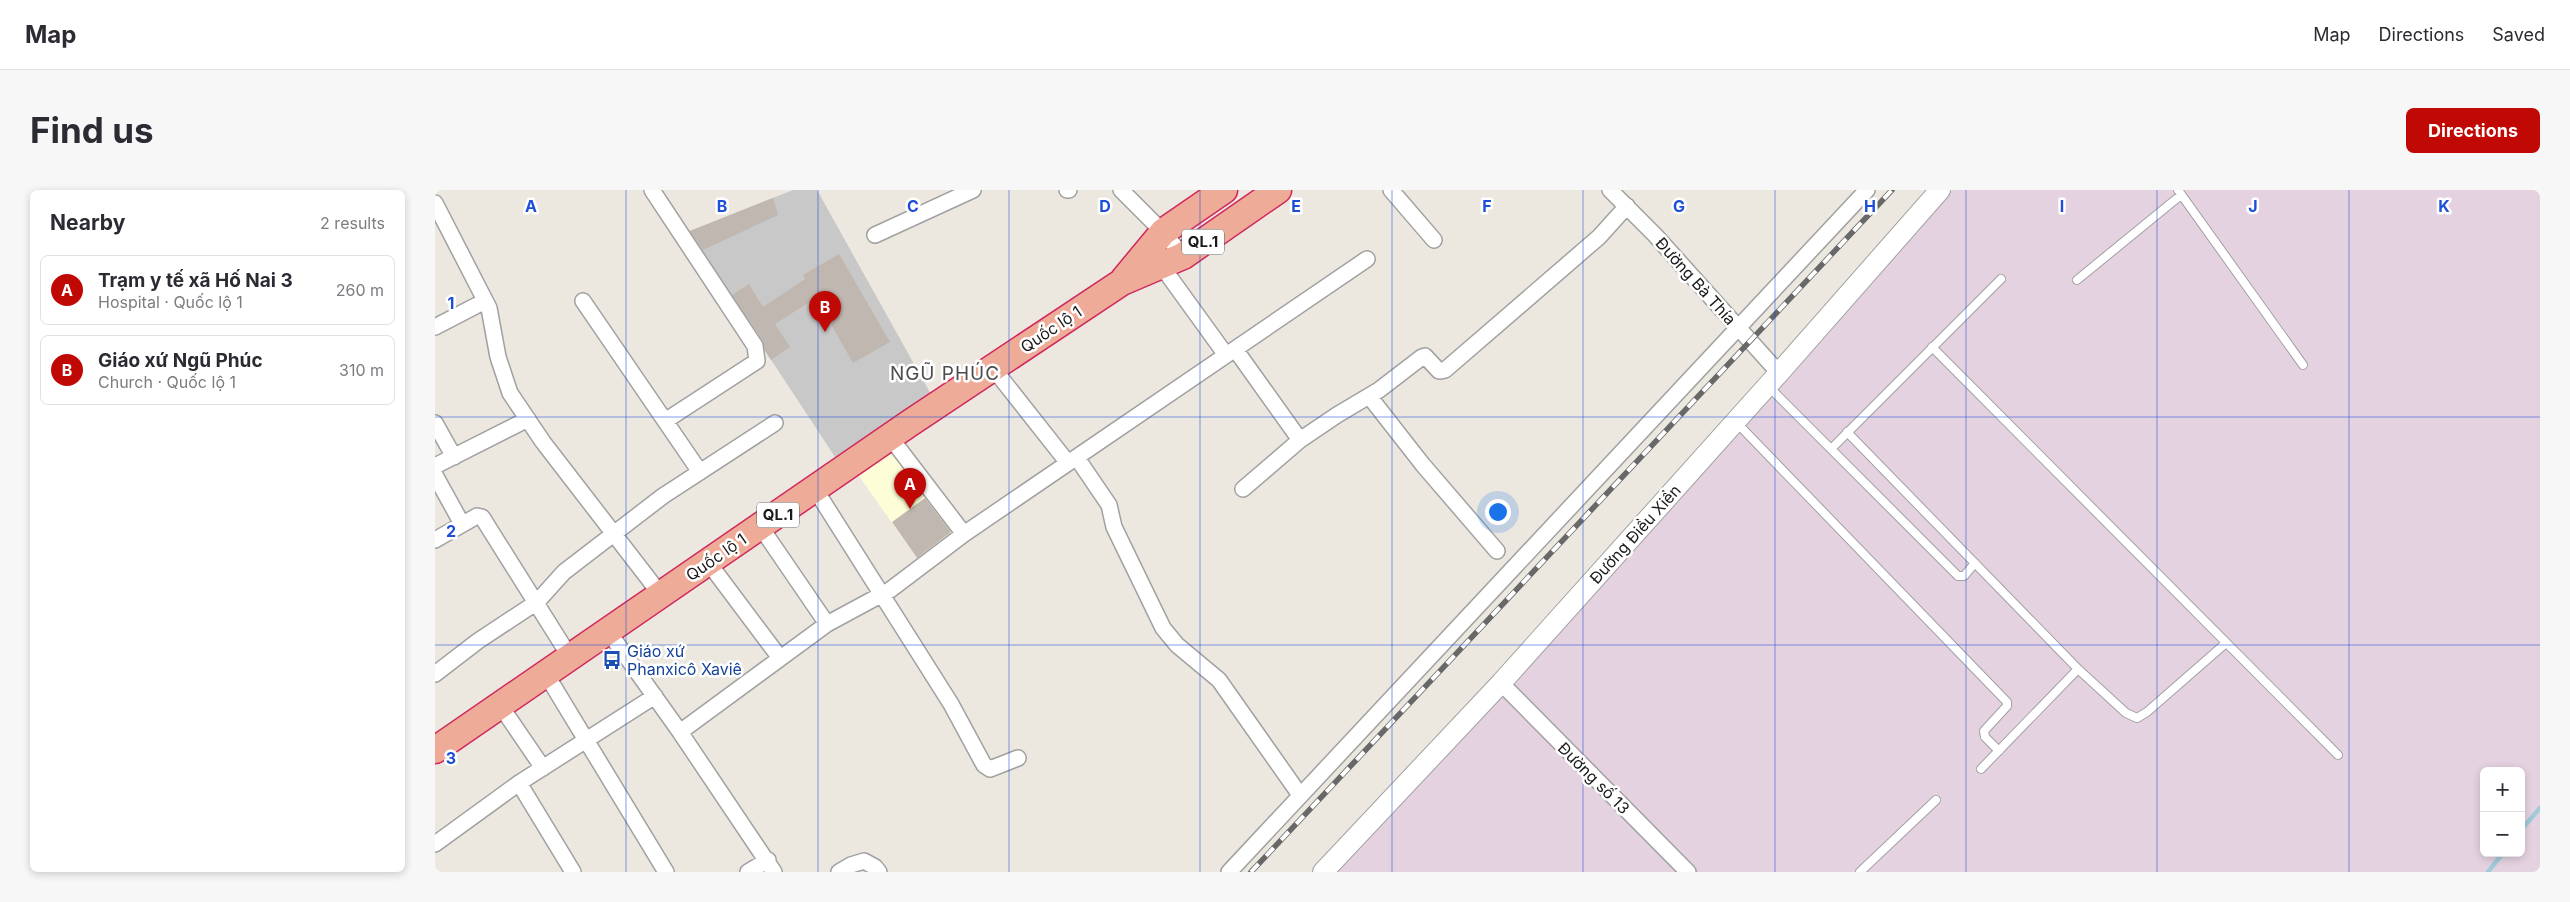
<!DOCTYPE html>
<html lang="en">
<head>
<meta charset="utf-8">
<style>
  :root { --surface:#fff; --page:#f7f7f7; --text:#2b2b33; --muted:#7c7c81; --line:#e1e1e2; --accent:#c00905 }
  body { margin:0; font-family:Inter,sans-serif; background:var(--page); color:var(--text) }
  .controls { position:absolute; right:15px; bottom:15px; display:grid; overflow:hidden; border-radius:8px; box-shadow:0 2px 8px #0003 }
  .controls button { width:45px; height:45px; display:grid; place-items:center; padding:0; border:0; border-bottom:1px solid var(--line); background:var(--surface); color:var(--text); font:25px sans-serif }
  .you { position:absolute; left:1062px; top:321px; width:18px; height:18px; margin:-12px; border:4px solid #fff; border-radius:50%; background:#1a73e8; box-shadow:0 0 0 8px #1a73e833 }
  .badge { display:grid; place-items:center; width:32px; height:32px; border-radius:50%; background:var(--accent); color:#fff; font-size:16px; font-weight:700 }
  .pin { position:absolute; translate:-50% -41px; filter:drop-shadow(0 1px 2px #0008) }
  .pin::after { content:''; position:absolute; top:26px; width:18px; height:15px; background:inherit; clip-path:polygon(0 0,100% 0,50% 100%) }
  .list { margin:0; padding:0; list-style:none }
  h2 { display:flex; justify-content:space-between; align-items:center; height:65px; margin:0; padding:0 20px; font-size:21px }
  h2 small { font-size:16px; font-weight:400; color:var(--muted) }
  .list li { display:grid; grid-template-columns:32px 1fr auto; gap:15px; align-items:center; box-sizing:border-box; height:70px; margin:0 10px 10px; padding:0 10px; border:1px solid var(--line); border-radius:8px }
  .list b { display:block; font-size:19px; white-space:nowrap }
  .list p { margin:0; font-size:16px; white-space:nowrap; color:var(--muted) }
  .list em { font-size:16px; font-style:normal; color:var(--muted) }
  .map { position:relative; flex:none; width:2105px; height:682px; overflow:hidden; border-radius:8px }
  header { display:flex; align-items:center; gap:30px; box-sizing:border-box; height:70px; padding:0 25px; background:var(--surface); border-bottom:1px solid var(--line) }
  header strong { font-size:24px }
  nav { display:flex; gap:28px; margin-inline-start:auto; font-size:18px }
  .intro { display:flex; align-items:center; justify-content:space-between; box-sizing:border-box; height:120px; padding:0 30px }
  h1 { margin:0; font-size:35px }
  .button { padding:12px 22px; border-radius:8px; background:var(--accent); color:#fff; font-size:18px; font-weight:700 }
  main { display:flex; gap:30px; padding:0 30px }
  aside { flex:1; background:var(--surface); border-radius:8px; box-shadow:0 2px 8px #0003 }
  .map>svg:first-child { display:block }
</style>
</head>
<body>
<header>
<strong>Map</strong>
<nav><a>Map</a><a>Directions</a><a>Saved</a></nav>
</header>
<div class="intro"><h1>Find us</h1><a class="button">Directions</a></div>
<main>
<aside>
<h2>Nearby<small>2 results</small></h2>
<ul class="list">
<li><span class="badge">A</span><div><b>Trạm y tế xã Hố Nai 3</b><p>Hospital · Quốc lộ 1</p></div><em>260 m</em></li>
<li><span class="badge">B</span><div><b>Giáo xứ Ngũ Phúc</b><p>Church · Quốc lộ 1</p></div><em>310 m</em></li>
</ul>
</aside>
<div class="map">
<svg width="2105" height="682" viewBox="0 0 2105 682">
  <rect width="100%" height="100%" fill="#ece8e0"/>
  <!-- industrial -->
  <path fill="#e5d2e1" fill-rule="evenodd" d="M1517 0H2105V682H901ZM2049 581H2086V663H2049Z"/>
  <!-- education -->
  <path fill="#fdfed7" d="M456 257 521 342 484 371 421 282Z"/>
  <!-- religious -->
  <path fill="#c8c8c8" d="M358 0H382L498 208 404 273 252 42Z"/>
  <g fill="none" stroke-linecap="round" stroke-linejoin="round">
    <!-- stream -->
    <path stroke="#a1cbd9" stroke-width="4.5" d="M2086 640 2105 618
      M2053 682 2068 663"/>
  </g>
  <!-- building -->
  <path fill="#c0b8b0" d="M338 8 343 25 268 60 255 41Z
    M404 64 455 152 418 173 381 108 340 134 355 157 336 170 330 161 328 151 297 105 314 94 328 117 370 89 368 85Z
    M490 308 516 342 482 368 457 332Z"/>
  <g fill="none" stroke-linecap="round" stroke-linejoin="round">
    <!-- service casing -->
    <g stroke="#a1a1a1" stroke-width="10">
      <path id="service" d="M1743 0 1868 175
        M1642 90 1746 5
        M1497 157 1903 565
        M1333 196 1523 386H1529L1540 373
        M1301 232 1572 512V516L1549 541 1550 547 1564 561
        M1412 242 1643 479 1691 523 1702 528 1712 522 1791 453
        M1397 258 1566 89
        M1546 579 1643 479
        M1425 682 1501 610"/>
    </g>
    <!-- minor casing -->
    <g stroke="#a1a1a1" stroke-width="18">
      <path id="minor" d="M217 0 320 156 322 171 230 231
        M632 0H634
        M686 0 728 42 748 66
        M956 0 999 50
        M1175 0 1220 45 1344 183
        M0 13 54 118 63 167 75 203 108 252 226 405
        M440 45 538 0
        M723 71 791 165
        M148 111 265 282
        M0 137 50 111
        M800 159 865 250
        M558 178 633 273
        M934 206 988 275 1062 361
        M0 233 19 267
        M455 247 529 344
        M642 268 674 315 679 337 728 438 742 455 784 490 865 605
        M0 276 93 229
        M0 285 27 334
        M380 299 516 514 549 575 555 579 583 568
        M808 299 865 250 902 225 944 200 987 167 990 166 1004 181 1010 180 1164 47 1192 16
        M325 336 392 434
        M0 350 42 326 47 327 135 467
        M273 372 345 468
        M173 441 245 542 339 682
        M0 484 43 451 102 412 129 382 228 306 340 233
        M111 484 231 682
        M1066 493 1253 682
        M65 515 108 578
        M245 542 392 434 455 400 529 344 932 69
        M84 593 138 682
        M0 654 84 593 220 506
        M313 682 333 670
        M404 682 416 675 429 671 440 677 444 682
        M794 682 1432 0"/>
    </g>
    <!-- tertiary casing -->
    <g stroke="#a1a1a1" stroke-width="22">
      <path id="tertiary" d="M888 682 1066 493 1344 183 1505 0"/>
    </g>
    <!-- trunk casing -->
    <g stroke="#d0275d" stroke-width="29">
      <path id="trunk" d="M689 89 728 42 789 0
        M0 560 475 233 687 92 748 66 843 0"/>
    </g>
    <!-- service -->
    <use href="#service" stroke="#fff" stroke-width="8"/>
    <!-- minor -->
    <use href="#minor" stroke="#fff" stroke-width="15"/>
    <!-- tertiary -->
    <use href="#tertiary" stroke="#fff" stroke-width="20"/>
    <!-- trunk -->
    <use href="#trunk" stroke="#eeac98" stroke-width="26"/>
    <!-- rail casing -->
    <g stroke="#686868" stroke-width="5.5">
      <path id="rail" d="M816 682 1457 0"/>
    </g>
    <!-- rail -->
    <use href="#rail" stroke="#fff" stroke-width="4" stroke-dasharray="11" stroke-linecap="butt"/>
  </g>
  <!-- grid -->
  <path fill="none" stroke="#1d4ed8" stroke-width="1" stroke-opacity="0.55" d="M191 0V682M383 0V682M574 0V682M765 0V682M957 0V682M1148 0V682M1340 0V682M1531 0V682M1722 0V682M1914 0V682M0 227H2105M0 455H2105"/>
  <!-- icons -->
  <defs>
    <g id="bus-bare" transform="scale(1.5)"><path d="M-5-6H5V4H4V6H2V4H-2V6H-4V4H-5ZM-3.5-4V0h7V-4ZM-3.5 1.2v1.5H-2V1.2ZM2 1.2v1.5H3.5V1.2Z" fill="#1a4fb4" stroke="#fff" stroke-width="2.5" paint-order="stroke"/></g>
  </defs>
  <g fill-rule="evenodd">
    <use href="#bus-bare" x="177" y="470"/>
  </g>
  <g text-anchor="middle" stroke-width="5" stroke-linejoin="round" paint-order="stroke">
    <!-- shield labels -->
    <g fill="#fff" stroke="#5f5f5f" stroke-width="1">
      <rect x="747" y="39.5" width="42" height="25" rx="4"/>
      <rect x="322" y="312.5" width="42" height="25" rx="4"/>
    </g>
    <g font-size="15" font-weight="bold" fill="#1a1a1a">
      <text x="768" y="57">QL.1</text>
      <text x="343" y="330">QL.1</text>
    </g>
    <!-- street labels -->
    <g font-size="16" fill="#1a1a1a" stroke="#fff">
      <text transform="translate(1261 91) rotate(48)" y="6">Đường Bà Thía</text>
      <text transform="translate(616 139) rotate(-34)" y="6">Quốc lộ 1</text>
      <text transform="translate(1200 344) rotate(-48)" y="6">Đường Điều Xiển</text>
      <text transform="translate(281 367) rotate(-35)" y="6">Quốc lộ 1</text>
      <text transform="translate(1159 588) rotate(45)" y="6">Đường số 13</text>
    </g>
    <!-- transit labels -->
    <g font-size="16" fill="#164399" stroke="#fff" text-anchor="start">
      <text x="192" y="467">Giáo xứ<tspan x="192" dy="18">Phanxicô Xaviê</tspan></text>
    </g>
    <!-- quarter labels -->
    <g font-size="19" letter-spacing="1" fill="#4d4d4d" stroke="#fff">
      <text x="510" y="190">NGŨ PHÚC</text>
    </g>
  </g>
  <g font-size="16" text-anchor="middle" font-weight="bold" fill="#1d4ed8" stroke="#fff" stroke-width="5" stroke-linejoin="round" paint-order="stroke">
    <text x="96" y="22">A</text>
    <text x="287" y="22">B</text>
    <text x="478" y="22">C</text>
    <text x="670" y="22">D</text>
    <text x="861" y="22">E</text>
    <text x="1052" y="22">F</text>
    <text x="1244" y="22">G</text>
    <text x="1435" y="22">H</text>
    <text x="1627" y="22">I</text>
    <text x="1818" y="22">J</text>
    <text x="2009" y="22">K</text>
    <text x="16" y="119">1</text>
    <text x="16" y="347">2</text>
    <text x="16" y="574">3</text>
  </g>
</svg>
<div class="controls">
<button>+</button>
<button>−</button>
</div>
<div class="you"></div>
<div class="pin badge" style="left:475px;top:319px">A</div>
<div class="pin badge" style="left:390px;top:142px">B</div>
</div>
</main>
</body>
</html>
